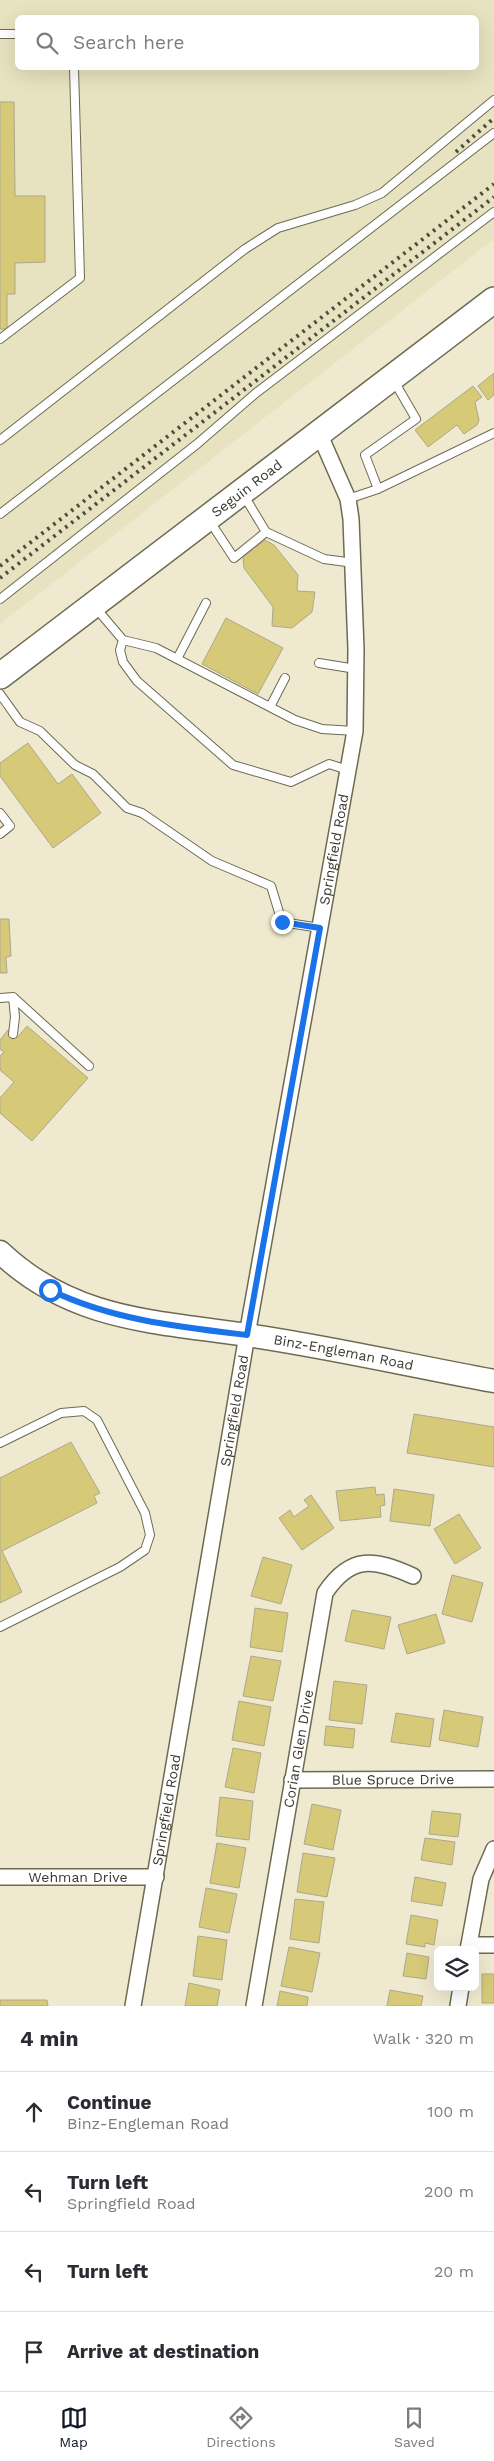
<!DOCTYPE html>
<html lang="en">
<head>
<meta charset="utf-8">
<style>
  :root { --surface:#fff; --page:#f7f7f7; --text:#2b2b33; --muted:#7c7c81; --line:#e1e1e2; --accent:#111827 }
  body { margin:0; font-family:"Work Sans",sans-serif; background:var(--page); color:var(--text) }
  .controls { position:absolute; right:15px; bottom:15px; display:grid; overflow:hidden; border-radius:8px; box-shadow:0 5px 20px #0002 }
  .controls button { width:45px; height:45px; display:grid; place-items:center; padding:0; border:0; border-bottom:1px solid var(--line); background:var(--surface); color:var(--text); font:25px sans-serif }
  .stop { position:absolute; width:15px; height:15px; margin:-11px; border:4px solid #1a73e8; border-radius:50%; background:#fff }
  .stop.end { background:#1a73e8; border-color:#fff; box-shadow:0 1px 5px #0008 }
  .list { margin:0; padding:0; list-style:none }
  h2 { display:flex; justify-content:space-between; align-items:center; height:65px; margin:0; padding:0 20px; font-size:21px }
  h2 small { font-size:16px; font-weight:400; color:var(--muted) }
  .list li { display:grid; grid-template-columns:32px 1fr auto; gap:15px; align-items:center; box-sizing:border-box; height:80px; padding:0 20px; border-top:1px solid var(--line) }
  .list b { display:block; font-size:19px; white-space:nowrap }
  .list p { margin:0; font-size:16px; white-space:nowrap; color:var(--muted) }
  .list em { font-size:16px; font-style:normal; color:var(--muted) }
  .icon { flex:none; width:28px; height:28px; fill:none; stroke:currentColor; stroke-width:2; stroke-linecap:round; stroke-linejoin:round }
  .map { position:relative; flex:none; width:494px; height:2006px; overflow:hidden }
  .search { position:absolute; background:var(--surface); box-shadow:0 5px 20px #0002; left:15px; right:15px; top:15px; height:55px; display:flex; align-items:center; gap:12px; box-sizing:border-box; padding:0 18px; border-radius:8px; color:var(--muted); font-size:19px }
  .sheet { height:385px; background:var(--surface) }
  nav { display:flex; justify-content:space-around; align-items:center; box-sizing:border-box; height:70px; border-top:1px solid var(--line); background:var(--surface); font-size:14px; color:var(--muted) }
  nav a { display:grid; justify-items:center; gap:2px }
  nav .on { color:var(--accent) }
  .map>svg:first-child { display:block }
</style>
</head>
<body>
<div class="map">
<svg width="494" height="2006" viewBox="0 0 494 2006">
  <rect width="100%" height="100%" fill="#efeacf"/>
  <!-- built -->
  <path fill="#e7e2bf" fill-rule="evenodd" d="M0 0H494V239L0 624ZM18 18H476V68H18Z"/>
  <!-- building -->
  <path fill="#d6c977" stroke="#aca88f" d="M0 102H14L15 196H45V262L15 263V294H7V329H0Z
    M494 373V395L488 400 478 386Z
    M473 386 482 397 475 402 479 420 477 425 464 434 457 425 428 447 415 430Z
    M265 540 274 545 298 575 297 591 315 592 312 612 292 628 272 626 273 607 244 568 243 557Z
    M226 618 283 648 258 694 202 664Z
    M28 743 58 784 72 774 101 813 53 848 0 776V763Z
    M0 919H9L11 956 6 957 7 973H0Z
    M27 1026 88 1078 32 1141 0 1113V1098L14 1082 0 1070V1056L4 1052 0 1049V1040L8 1030 17 1038Z
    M414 1414 494 1427V1467L407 1453Z
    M71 1442 100 1493 94 1496 97 1503 2 1551 22 1592 0 1603V1478Z
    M375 1487 376 1495 384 1494 385 1505 380 1506 381 1517 340 1521 336 1491Z
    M394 1489 434 1495 430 1526 390 1521Z
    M311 1495 334 1528 302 1550 279 1518 290 1510 294 1517 309 1506 304 1500Z
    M459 1514 481 1548 455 1564 434 1529Z
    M263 1557 292 1565 281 1604 251 1596Z
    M452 1575 483 1583 472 1622 442 1614Z
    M255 1608 288 1613 282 1652 250 1647Z
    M352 1610 391 1617 384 1649 345 1641Z
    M436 1614 445 1643 407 1654 398 1625Z
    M251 1656 281 1661 273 1701 243 1696Z
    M334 1681 367 1685 362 1724 329 1720Z
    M239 1701 271 1707 264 1746 232 1740Z
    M444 1710 483 1717 478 1747 439 1740Z
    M396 1713 434 1719 430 1747 391 1742Z
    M326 1726 355 1729 353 1748 324 1745Z
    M233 1748 261 1753 254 1793 225 1787Z
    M220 1797 253 1801 249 1840 216 1836Z
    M312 1804 341 1810 333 1850 304 1844Z
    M432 1811 461 1814 458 1837 429 1834Z
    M425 1838 455 1842 452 1865 421 1860Z
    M217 1843 246 1848 239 1888 210 1883Z
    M303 1853 335 1858 327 1897 297 1892Z
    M415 1877 446 1883 442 1906 411 1901Z
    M206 1888 237 1894 229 1933 199 1927Z
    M295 1899 324 1902 319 1943 290 1939Z
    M411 1915 438 1920 434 1945 425 1943V1947L406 1944Z
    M198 1936 227 1940 222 1980 193 1976Z
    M289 1947 320 1953 312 1992 281 1986Z
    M407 1953 429 1957 426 1979 403 1976Z
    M482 1974H494V2003H482Z
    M189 1983 220 1990 217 2006H185Z
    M390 1990 423 1996 421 2006H387Z
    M280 1991 308 1997 307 2006H277Z
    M0 2000H47L48 2006H0Z"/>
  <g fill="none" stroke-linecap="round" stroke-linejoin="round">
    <!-- lane casing -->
    <g stroke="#6e6a52" stroke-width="10">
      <path id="lane" d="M0 34H18
        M0 339 80 278 74 68
        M0 440 245 249 278 228 355 205 382 193 494 100
        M378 489 365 455 416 419 394 381
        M243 494 266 532 324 559 354 563
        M348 499 378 489 494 433
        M0 514 494 133
        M209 520 234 558 266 532
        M0 599 197 444 256 393 494 212
        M95 607 123 640 156 648 295 720 322 729 355 731
        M123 640 120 650 123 662 137 681 233 765 291 782 329 764 348 770
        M177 659 206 603
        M319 663 356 669
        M0 694 20 722 40 731 75 765 93 774 127 808 142 813 212 861 271 886 282 922 320 928
        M270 707 285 678
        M0 813 10 826 0 834
        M13 997 15 1017 13 1034
        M0 998 13 997 89 1066
        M0 1443 61 1413 84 1411 97 1420 145 1513 150 1535 145 1550 120 1567 0 1627"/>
    </g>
    <!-- street casing -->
    <g stroke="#6e6a52" stroke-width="18">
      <g id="street">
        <path id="s1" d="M292 1780 494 1779"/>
        <path id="s2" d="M0 1877H156"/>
        <path d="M469 1945H494"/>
        <path d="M468 1950 481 1879 494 1849"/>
        <path id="s3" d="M133 2006 247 1335 355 731 356 649 351 519 348 499 319 433"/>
        <path id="s4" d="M254 2006 325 1593C351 1554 375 1559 413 1576"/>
        <path d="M458 2006 461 1987"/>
      </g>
    </g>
    <!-- secondary casing -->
    <g stroke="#6e6a52" stroke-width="25">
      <g id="secondary">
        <path id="s5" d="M0 1252C73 1321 154 1321 247 1335 330 1347 412 1366 494 1381"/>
      </g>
    </g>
    <!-- primary casing -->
    <g stroke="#6e6a52" stroke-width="28">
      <g id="primary">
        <path id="s6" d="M0 676 494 300"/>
      </g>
    </g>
    <!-- lane -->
    <use href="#lane" stroke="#fff" stroke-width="8"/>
    <!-- street -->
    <use href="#street" stroke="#fff" stroke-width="15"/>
    <!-- secondary -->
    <use href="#secondary" stroke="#fff" stroke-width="22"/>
    <!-- primary -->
    <use href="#primary" stroke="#fff" stroke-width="25"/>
    <!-- rail -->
    <path stroke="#4e4c3f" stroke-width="4" stroke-dasharray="2.5 5" stroke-linecap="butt" d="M456 152 494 118
      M0 566 494 184
      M0 578 494 197"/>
  </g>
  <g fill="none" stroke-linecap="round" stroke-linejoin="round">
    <!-- route -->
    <path stroke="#1a73e8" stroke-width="6" d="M50 1290C112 1320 179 1327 247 1335L320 928 282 922"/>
  </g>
  <g text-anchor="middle" stroke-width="5" stroke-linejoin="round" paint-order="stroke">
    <!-- street labels -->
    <g font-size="14" fill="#3a392e" stroke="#efeacf">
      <text dy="5" stroke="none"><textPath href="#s6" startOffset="310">Seguin Road</textPath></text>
      <text dy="5" stroke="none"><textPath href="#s3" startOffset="1174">Springfield Road</textPath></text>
      <text dy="5" stroke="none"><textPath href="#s5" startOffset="364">Binz-Engleman Road</textPath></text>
      <text dy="5" stroke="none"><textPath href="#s3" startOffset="604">Springfield Road</textPath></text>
      <text dy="5" stroke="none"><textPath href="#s4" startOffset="261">Corian Glen Drive</textPath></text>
      <text dy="5" stroke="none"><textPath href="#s1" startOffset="101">Blue Spruce Drive</textPath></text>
      <text dy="5" stroke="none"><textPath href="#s3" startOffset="199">Springfield Road</textPath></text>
      <text dy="5" stroke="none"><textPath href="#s2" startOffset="78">Wehman Drive</textPath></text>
    </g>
  </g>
</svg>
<div class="controls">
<button><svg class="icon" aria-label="layers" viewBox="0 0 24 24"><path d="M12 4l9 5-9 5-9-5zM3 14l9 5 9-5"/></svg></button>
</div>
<div class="stop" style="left:50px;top:1290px"></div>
<div class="stop end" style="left:282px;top:922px"></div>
<div class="search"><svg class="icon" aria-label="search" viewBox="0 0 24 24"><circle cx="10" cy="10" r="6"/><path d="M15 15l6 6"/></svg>Search here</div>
</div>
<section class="sheet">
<h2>4 min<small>Walk · 320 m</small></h2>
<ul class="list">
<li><svg class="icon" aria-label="ahead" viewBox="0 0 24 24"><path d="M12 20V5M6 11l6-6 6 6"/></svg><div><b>Continue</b><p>Binz-Engleman Road</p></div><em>100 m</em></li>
<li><svg class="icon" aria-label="left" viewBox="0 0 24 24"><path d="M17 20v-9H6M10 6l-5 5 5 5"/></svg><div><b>Turn left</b><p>Springfield Road</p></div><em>200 m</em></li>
<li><svg class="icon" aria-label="left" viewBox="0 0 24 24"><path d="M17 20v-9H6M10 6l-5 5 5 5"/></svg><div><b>Turn left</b></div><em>20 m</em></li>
<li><svg class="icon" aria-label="arrive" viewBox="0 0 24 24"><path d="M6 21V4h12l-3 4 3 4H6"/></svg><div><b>Arrive at destination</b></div></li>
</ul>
</section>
<nav>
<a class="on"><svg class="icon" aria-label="map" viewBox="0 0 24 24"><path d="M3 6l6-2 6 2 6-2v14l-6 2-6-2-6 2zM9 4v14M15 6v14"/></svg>Map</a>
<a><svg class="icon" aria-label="directions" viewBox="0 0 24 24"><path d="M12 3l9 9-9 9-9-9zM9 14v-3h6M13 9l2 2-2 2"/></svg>Directions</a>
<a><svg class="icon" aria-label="saved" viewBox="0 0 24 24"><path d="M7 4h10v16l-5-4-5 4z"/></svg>Saved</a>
</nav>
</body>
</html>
